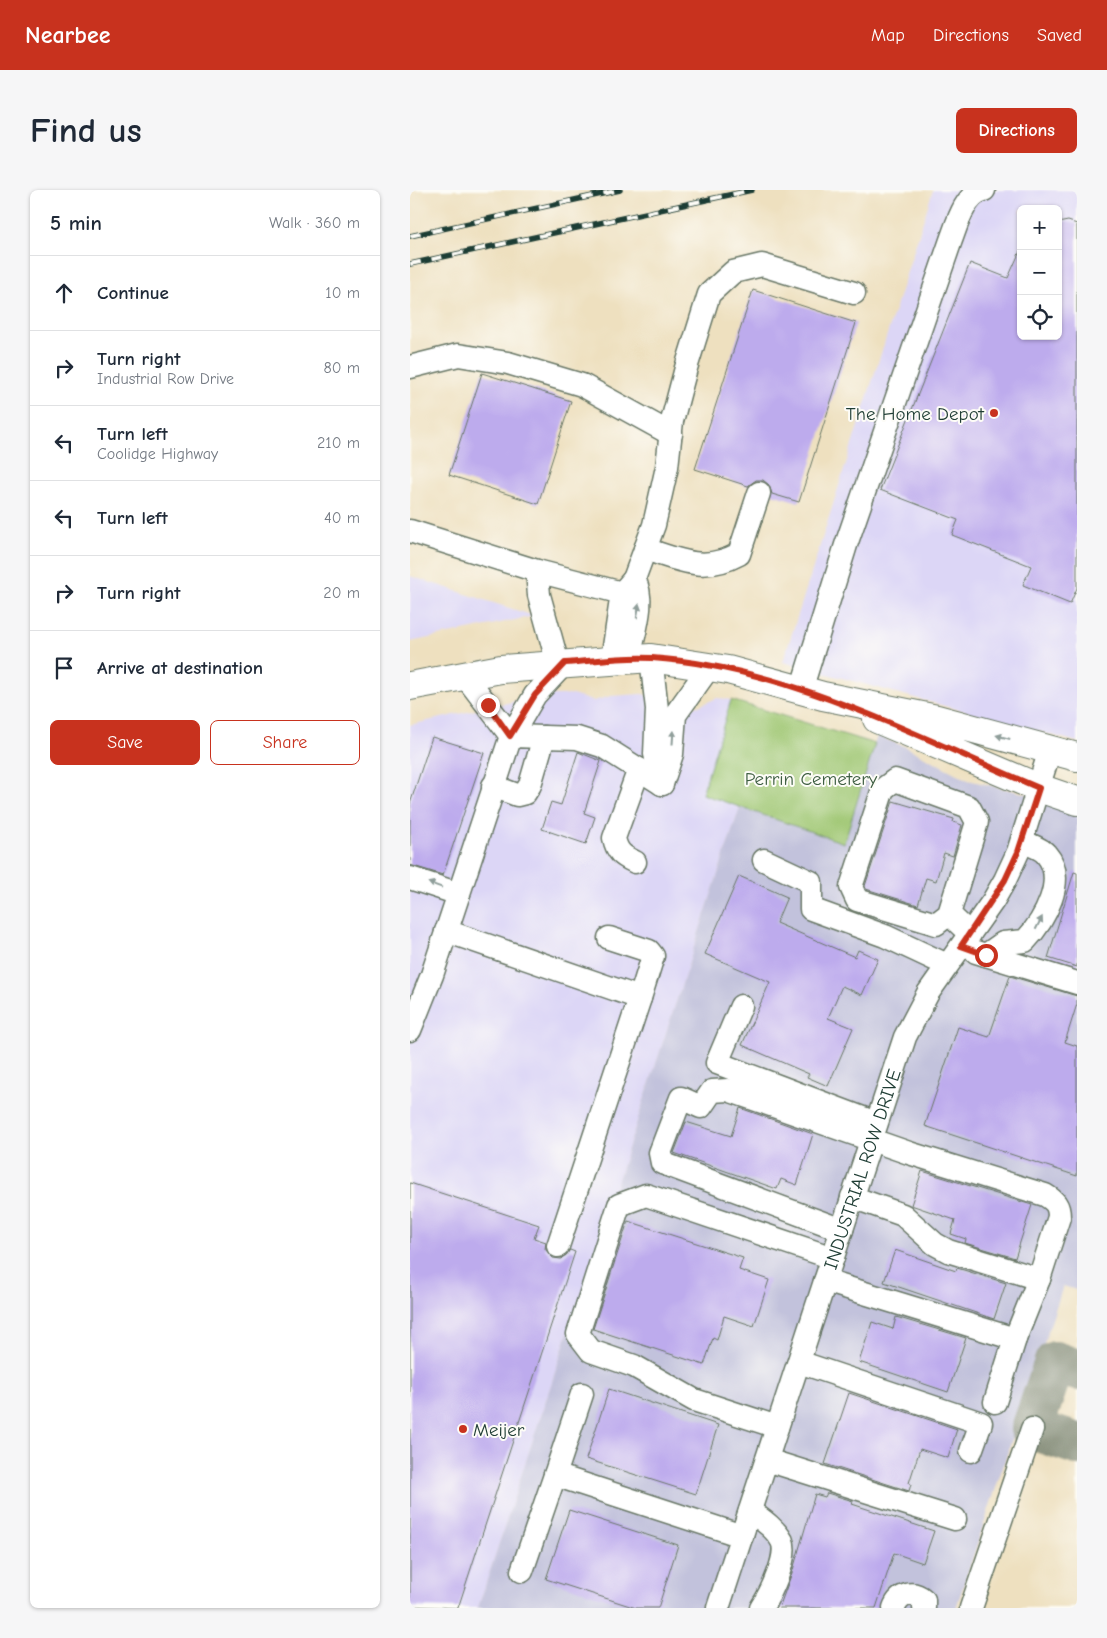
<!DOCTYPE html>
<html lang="en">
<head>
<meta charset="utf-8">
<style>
  :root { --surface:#fff; --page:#f6f6f7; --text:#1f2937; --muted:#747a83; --line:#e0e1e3; --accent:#c8321e }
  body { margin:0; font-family:"Comic Neue",sans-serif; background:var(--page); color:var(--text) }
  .controls { position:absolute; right:15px; top:15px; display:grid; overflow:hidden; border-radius:8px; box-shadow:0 1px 4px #0004 }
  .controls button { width:45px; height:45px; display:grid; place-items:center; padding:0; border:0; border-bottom:1px solid var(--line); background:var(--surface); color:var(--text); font:25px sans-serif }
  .stop { position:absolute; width:15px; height:15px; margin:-11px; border:4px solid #c8321e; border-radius:50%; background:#fff }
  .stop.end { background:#c8321e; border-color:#fff; box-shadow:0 1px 5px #0008 }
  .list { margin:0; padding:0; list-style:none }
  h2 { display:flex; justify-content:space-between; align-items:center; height:65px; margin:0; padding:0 20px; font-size:21px }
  h2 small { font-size:16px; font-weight:400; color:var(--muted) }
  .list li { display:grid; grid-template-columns:32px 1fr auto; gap:15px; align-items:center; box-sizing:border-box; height:75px; padding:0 20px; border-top:1px solid var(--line) }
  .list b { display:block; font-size:19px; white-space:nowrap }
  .list p { margin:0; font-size:16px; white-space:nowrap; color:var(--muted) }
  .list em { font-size:16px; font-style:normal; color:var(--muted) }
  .actions { display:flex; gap:10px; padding:15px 20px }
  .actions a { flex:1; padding:11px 0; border:1px solid var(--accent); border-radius:8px; text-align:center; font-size:18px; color:var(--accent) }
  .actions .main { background:var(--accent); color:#fff }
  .icon { flex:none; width:28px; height:28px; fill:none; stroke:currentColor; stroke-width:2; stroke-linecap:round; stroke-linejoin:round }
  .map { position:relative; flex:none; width:667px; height:1418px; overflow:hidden; border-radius:8px }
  header { display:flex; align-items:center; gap:30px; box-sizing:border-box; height:70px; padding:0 25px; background:var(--accent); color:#fff }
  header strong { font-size:24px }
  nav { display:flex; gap:28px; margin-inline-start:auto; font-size:18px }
  .intro { display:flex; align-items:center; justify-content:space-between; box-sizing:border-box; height:120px; padding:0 30px }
  h1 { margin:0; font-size:35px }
  .button { padding:12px 22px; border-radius:8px; background:var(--accent); color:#fff; font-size:18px; font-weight:700 }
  main { display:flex; gap:30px; padding:0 30px }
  aside { flex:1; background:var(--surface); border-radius:8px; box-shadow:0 1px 4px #0004 }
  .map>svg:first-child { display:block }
</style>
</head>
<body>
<header>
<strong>Nearbee</strong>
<nav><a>Map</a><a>Directions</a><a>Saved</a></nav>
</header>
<div class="intro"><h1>Find us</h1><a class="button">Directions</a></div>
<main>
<aside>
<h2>5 min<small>Walk · 360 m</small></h2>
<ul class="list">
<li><svg class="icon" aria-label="ahead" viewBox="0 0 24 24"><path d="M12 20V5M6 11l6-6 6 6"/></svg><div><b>Continue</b></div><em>10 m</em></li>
<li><svg class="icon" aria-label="right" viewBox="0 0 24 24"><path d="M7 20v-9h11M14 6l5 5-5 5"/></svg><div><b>Turn right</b><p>Industrial Row Drive</p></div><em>80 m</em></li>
<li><svg class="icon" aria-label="left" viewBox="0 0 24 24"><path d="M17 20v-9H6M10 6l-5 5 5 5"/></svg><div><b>Turn left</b><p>Coolidge Highway</p></div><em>210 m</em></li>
<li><svg class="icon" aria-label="left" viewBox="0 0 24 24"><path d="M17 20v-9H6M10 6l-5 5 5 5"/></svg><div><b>Turn left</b></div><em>40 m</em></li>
<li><svg class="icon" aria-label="right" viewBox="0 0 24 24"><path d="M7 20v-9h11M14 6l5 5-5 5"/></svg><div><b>Turn right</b></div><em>20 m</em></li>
<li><svg class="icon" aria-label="arrive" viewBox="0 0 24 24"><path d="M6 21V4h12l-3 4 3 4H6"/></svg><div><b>Arrive at destination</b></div></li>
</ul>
<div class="actions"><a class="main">Save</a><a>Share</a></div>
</aside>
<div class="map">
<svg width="667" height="1418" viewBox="0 0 667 1418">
  <rect width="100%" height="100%" fill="#fdfcf7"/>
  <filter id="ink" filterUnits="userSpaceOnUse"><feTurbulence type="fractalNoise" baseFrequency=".02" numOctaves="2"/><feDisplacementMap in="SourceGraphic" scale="10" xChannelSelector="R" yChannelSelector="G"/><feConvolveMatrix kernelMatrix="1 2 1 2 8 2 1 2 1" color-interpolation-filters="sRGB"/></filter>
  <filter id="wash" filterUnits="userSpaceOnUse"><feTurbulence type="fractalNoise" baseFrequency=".0096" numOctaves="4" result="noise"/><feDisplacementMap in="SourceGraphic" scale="20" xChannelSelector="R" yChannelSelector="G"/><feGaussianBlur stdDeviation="1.12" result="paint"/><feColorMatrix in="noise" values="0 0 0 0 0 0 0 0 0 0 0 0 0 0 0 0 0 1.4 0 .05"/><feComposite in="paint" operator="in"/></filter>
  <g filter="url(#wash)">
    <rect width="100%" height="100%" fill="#eee0bf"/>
    <!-- built -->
    <path fill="#dcd6f6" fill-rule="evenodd" d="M523 0H667V552L373 472ZM611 19H648V146H611Z
      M0 386 124 426 0 452Z
      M232 504 279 517 289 516 307 508 321 510 292 604 330 617 68 1418H0V535L133 505H162L184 511 201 506Z"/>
    <!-- industrial -->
    <path fill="#c2c2dc" d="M467 546 496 557 558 590 667 616V1100L653 1096 546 1418H68L330 617 434 653Z"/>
    <!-- green -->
    <path fill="#9ec671" stroke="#5e8252" d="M321 510 465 554 434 653 292 604Z"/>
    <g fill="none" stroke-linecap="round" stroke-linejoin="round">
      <!-- taxiway -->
      <path stroke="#868e7a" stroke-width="42" d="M667 1180 645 1172 622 1239 667 1254"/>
    </g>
    <g id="blocks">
      <!-- building -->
      <path fill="#bdabed" d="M658 31 667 34V398L660 414 613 395 621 376 542 345 548 330 470 300 560 73 598 88 611 59V146H648V33Z
        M343 100 446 133 389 312 362 304 359 295 353 290H346L338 296 285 279Z
        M72 183 161 211 128 314 39 285Z
        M22 547 74 563 33 685 0 675V614Z
        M168 562 191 571 174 623 185 627 176 654 132 639 141 612 151 615Z
        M483 611 544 629 543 632 552 635 543 666 534 663 526 691 516 688 508 715 456 699 455 696Z
        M664 682 667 683V777L638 768Z
        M329 686 377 707 366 733 445 767 448 760 468 769 452 805 432 796 418 828 443 838 418 896 397 887 399 884 332 855 360 792 295 764Z
        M600 786 667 806V814L655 852 667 856V986L515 936 548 837 579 847Z
        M330 918 403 944 387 995 371 989 367 999 264 963 276 932 321 946Z
        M512 981 622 1015 605 1068 555 1053 556 1049 541 1044 545 1030 501 1015Z
        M0 993 129 1035 124 1048 136 1052 135 1059 143 1068 151 1069 160 1060 165 1062 48 1418 0 1416Z
        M218 1031 333 1068 329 1080 359 1090 344 1136 314 1126 307 1150 303 1148 294 1175 183 1139Z
        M485 1060 546 1081 547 1078 596 1093 584 1129 474 1092Z
        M486 1127 556 1148 538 1202 449 1172 462 1132 483 1139Z
        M199 1199 308 1235 286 1304 176 1269Z
        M439 1203 547 1239 538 1268 510 1259 499 1293 501 1294 499 1301 415 1274Z
        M417 1303 443 1311 442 1314 524 1341 513 1373 484 1363 466 1418H369L383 1380 405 1304 415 1307Z
        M159 1320 268 1355 248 1418H226L136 1389Z"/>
    </g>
  </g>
  <g filter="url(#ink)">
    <use href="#blocks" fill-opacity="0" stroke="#677665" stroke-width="1"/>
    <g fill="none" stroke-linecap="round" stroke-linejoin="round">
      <!-- minor casing -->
      <g stroke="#677665" stroke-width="25">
        <g id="minor">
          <path d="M0 177 48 165 98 173 172 195 261 244"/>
          <path d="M0 341 127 381"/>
          <path d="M235 359C270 370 294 383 329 364L349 303"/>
          <path d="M224 389 244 335 257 277 262 231 276 178 299 104 323 82 352 75 444 103"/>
          <path d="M241 468 247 519 245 564 252 593"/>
          <path d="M202 470 212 403 224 389C237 411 223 445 219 469"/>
          <path d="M148 474 129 405 127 381 212 403"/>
          <path d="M55 486 101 546 125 505 155 473"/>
          <path d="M391 500 436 355 541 50C547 34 555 4 574 0"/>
          <path d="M252 594 262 564 265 525 300 476"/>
          <path d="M83 596 107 605 115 603 120 595 134 547"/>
          <path d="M354 670 401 692V719L475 746 537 775"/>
          <path d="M225 672C212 666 207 662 204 648L229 579"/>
          <path d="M0 688 49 704"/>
          <path d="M539 724 526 734 447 710 441 697 473 599 485 590 559 617 567 632 539 724 560 744"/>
          <path d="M36 741 230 808 148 1056"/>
          <path d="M199 748 239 761 243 766 230 808"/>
          <path d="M566 762 667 793"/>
          <path d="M576 765 593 753 615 751C634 731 658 689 636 664 631 658 620 655 612 651"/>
          <path d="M331 816 307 873 466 933"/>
          <path d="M0 840 22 785 101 546 167 548 192 556 252 594"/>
          <path d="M432 1040 252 973 250 963 271 908 291 917 302 901 318 900 499 963 635 1005C645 1011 649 1015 649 1027L629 1089 538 1061 525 1054 493 1025 442 1007"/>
          <path d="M415 1091 605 1149 585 1212"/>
          <path d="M605 1149 629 1089"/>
          <path d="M389 1172 571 1233 561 1261"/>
          <path d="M172 1204 145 1285 332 1346"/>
          <path d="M367 1237 284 1210 224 1176 181 1161 168 1144 209 1015 236 1005 423 1068"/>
          <path d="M357 1270 545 1329"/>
          <path d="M340 1321C351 1329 365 1338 372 1351 379 1366 360 1405 351 1418"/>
          <path d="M112 1381 145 1285"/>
          <path id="s1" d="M308 1418 495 847 518 803 583 711 595 690 608 662 640 560"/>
          <path d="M484 1418C489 1404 503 1400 514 1410V1418"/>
          <path d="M561 1418 622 1239"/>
        </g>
      </g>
      <!-- major casing -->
      <g stroke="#677665" stroke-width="30">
        <path id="major" d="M0 496 91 479 241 468 318 480 413 506 527 529 667 567
          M467 529 629 598 667 611"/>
      </g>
      <!-- minor -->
      <use href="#minor" stroke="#fff" stroke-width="22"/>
      <!-- major -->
      <use href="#major" stroke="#fff" stroke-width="28"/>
      <!-- rail casing -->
      <g stroke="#1f3d34" stroke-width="5.5">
        <path id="rail" d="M0 46 210 0
          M0 74 342 0"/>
      </g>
      <!-- rail -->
      <use href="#rail" stroke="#fdfcf7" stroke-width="4" stroke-dasharray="11" stroke-linecap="butt"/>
    </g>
    <!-- one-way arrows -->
    <defs><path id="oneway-solid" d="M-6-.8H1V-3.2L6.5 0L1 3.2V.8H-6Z" transform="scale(1.25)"/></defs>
    <g fill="#8f9e9a">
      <use href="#oneway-solid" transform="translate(228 421) rotate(-80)"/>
      <use href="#oneway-solid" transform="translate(263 547) rotate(-86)"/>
      <use href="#oneway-solid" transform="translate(593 547) rotate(-165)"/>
      <use href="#oneway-solid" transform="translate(25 695) rotate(-160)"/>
      <use href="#oneway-solid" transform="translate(629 733) rotate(-63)"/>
    </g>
  </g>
  <g fill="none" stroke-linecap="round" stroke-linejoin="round" filter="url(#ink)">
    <!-- route -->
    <path stroke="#c8321e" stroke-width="6" d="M78 515 100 546 125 505 155 473C183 471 213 466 242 468 377 477 506 546 629 598L608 662 595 690 551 756 576 765"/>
  </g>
  <!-- markers -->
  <g fill="#c8321e" stroke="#fdfcf7" stroke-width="2">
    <circle cx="584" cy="223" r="5"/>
    <circle cx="53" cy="1239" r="5"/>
  </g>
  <g text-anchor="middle" stroke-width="4" stroke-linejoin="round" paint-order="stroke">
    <!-- poi labels -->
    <g font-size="19" fill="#1f3d34" stroke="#fdfcf7" text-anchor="end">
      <text x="574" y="230">The Home Depot</text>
      <text x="63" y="1246" text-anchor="start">Meijer</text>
    </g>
    <!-- park labels -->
    <g font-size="19" fill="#3f5f43" stroke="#fdfcf7">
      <text x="401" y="595">Perrin Cemetery</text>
    </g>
    <!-- street labels -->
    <g font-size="19" fill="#1f3d34" stroke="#fdfcf7">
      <text dy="7" stroke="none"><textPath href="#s1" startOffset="462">INDUSTRIAL ROW DRIVE</textPath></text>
    </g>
  </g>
</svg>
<div class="controls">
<button>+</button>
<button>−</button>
<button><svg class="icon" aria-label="locate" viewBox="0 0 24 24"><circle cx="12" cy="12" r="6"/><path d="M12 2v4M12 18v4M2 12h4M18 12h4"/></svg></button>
</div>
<div class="stop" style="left:576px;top:765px"></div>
<div class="stop end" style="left:78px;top:515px"></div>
</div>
</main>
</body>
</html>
